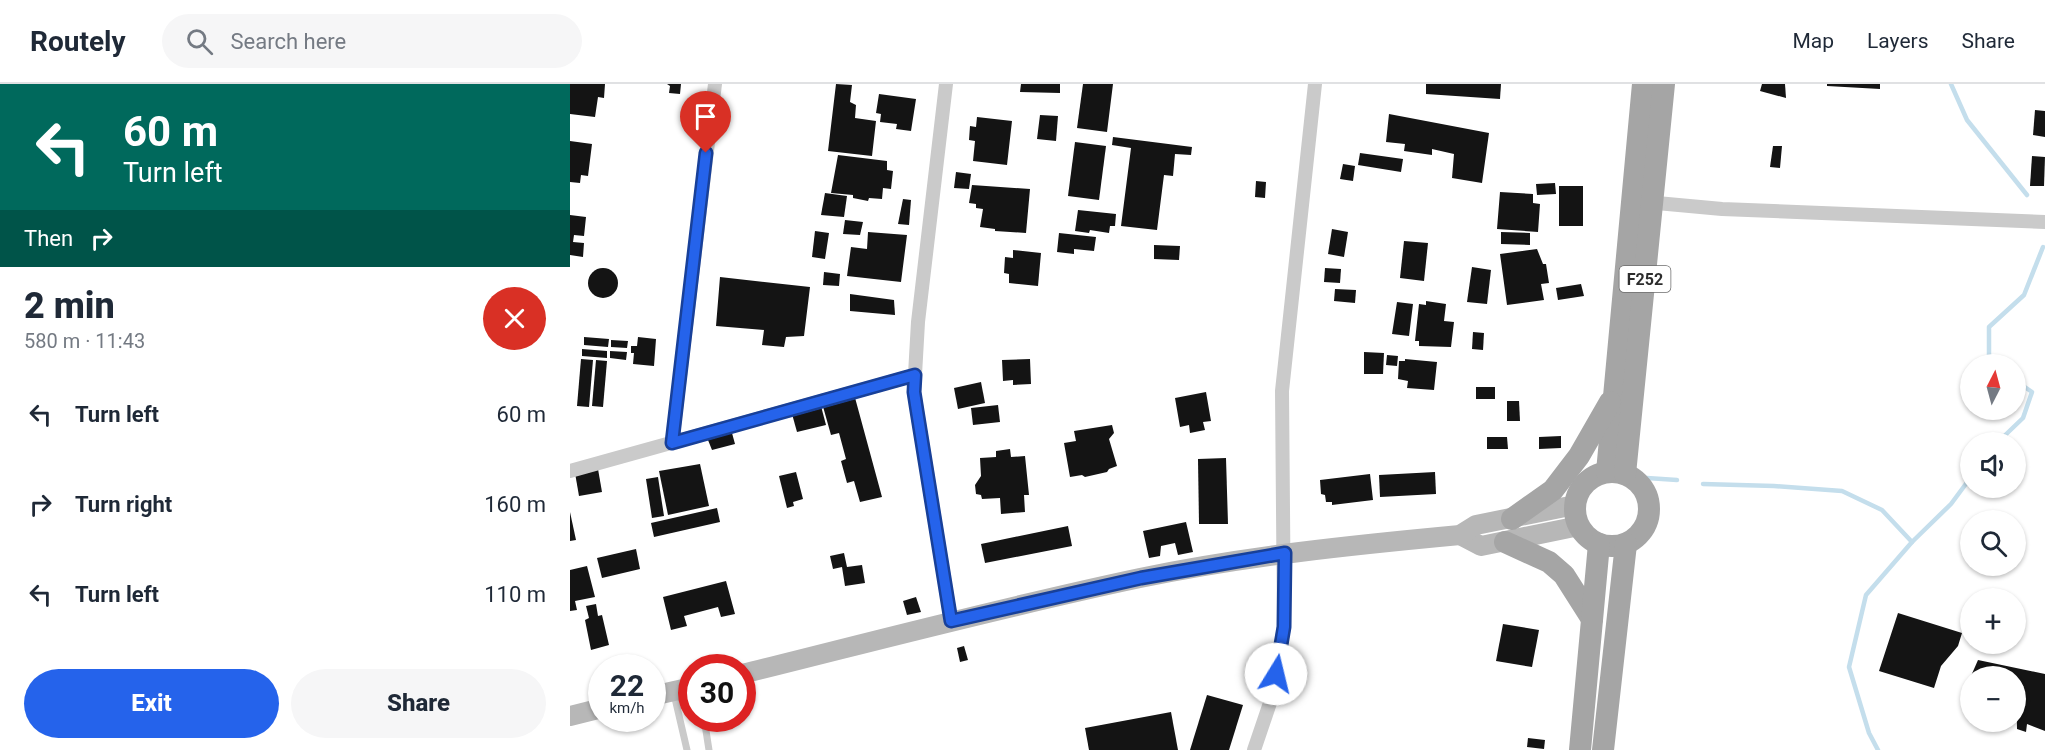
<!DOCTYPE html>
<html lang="en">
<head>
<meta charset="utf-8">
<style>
  :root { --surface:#fff; --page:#f6f6f7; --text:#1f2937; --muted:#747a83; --line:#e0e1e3; --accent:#2563eb }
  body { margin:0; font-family:Roboto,sans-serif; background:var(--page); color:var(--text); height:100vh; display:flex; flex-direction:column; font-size:22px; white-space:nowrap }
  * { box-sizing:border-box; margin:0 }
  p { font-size:20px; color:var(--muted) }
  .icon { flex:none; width:33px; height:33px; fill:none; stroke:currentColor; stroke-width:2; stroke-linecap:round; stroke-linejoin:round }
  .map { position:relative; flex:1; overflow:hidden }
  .drawer { display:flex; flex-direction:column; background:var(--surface); width:570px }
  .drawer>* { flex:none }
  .top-card { background:#00695c; color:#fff; overflow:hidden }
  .needle { width:39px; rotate:6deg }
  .buttons { position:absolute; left:1390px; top:270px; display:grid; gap:12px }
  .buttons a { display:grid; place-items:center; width:66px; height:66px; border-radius:50%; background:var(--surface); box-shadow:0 2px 4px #0004; font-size:30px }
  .speed { position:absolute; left:18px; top:570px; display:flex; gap:12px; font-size:30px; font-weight:700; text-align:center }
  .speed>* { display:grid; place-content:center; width:78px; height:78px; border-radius:50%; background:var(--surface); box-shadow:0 2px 4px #0004; line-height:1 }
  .speed small { font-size:15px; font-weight:400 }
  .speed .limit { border:9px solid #d22; background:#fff; color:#111 }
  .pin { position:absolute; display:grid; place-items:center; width:51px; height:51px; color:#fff; margin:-62px -26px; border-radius:50% 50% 50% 0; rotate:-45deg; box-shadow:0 0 6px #0007 }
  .pin .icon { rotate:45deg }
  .me { position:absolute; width:66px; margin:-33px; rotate:9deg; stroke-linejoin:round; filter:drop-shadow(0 0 4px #0008) }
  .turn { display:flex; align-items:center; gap:21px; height:126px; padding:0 24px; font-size:27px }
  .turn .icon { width:78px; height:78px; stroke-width:2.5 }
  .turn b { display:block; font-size:42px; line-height:51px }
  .then { display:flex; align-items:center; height:57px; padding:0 24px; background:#0003; gap:12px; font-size:22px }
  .round { display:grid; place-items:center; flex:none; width:63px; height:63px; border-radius:32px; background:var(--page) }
  .head { display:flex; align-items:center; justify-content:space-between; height:102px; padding:0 24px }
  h1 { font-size:36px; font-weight:800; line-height:45px }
  .button { display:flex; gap:12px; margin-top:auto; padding:12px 24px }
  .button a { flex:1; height:69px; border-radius:36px; background:var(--accent); color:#fff; font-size:24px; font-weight:800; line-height:69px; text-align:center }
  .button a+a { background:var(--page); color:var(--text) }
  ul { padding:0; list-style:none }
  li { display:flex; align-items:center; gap:18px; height:90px; padding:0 24px }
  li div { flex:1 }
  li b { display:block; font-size:22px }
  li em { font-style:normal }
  header { display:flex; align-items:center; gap:36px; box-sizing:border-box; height:84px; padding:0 30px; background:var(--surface); border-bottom:2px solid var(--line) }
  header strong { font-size:28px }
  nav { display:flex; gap:33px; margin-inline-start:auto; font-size:21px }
  .search { width:420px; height:54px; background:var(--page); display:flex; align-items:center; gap:15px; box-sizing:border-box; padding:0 21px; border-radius:33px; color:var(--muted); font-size:22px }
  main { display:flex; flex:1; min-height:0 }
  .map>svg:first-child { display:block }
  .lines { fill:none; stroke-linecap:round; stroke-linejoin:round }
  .stream { stroke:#c4deec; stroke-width:4.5 }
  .building { fill:#141414 }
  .lane { stroke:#cacaca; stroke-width:7 }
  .street { stroke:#cacaca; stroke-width:14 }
  .secondary { stroke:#b7b7b7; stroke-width:20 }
  .primary { stroke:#a5a5a5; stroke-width:22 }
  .route-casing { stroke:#184099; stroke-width:15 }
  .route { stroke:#2563eb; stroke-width:10 }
  .labels { text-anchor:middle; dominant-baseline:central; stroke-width:6; stroke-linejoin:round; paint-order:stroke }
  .shield { fill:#fff; stroke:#6c6c6c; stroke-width:1.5 }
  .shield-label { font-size:16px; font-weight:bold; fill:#2d2d2d }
</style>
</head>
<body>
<header>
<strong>Routely</strong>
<div class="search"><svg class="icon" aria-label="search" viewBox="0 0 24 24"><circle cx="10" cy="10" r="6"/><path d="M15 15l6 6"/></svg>Search here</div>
<nav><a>Map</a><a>Layers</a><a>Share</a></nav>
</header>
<main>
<section class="drawer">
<div class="top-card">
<div class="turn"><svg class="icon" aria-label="left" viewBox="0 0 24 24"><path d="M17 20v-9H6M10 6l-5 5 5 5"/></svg><div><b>60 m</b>Turn left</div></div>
<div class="then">Then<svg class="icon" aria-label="right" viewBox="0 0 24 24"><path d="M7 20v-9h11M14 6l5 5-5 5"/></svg></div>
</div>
<div class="head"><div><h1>2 min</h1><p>580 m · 11:43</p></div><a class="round" style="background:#d93025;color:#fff"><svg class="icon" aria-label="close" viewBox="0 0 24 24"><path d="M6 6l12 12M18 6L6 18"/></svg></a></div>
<ul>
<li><svg class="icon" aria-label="left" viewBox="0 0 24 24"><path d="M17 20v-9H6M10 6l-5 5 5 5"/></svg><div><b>Turn left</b></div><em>60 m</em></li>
<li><svg class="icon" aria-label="right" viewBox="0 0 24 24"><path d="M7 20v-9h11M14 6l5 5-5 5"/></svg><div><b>Turn right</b></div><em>160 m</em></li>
<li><svg class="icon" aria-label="left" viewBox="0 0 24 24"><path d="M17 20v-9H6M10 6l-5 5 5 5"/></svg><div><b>Turn left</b></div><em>110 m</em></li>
</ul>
<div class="button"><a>Exit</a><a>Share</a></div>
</section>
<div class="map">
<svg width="1475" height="666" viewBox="0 0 1475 666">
  <rect width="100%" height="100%" fill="#fff"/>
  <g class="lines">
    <g class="stream">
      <polyline points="1381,0 1397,36 1457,111"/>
      <polyline points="1424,280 1419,276 1419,243 1454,211 1473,163"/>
      <polyline points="1428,358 1453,334 1462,308 1446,297"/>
      <polyline points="1077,394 1107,396"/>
      <polyline points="1133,400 1204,402 1272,407 1312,426 1342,458"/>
      <polyline points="1308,666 1299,649 1279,583 1296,511 1342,458 1381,420 1401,393"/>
    </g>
  </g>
  <g class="building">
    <polygon points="0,0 35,0 34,14 28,13 25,33 0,30"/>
    <polygon points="97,0 111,0 110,10 99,9 100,2"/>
    <polygon points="266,0 282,1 280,18 286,21 285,34 306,37 302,72 258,67"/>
    <polygon points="451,0 490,0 490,9 450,8"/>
    <polygon points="513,0 543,0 537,48 507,44"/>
    <polygon points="856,0 931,0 930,15 856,10"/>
    <polygon points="1192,0 1215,0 1216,14 1190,7"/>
    <polygon points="1257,0 1310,0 1310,5 1257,2"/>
    <polygon points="309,10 346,15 341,47 326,45 327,40 310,38 311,30 306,29"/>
    <polygon points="1465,26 1475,27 1475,53 1463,51"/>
    <polygon points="819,30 919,49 912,99 882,94 884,70 862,65 862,71 834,67 835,60 816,58"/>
    <polygon points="470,31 488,32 486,57 467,55"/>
    <polygon points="407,33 442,37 437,81 403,77 405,57 399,56 400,42 406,43"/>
    <polygon points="543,53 622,63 621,71 605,70 603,92 594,91 587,146 551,142 561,64 542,61"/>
    <polygon points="0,57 22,60 18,92 11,91 10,99 0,98"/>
    <polygon points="505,58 536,62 529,116 498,112"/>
    <polygon points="1203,62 1212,62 1210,84 1200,83"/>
    <polygon points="790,69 833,75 831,88 788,81"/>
    <polygon points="268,71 317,77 317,86 323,87 321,105 313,104 312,115 299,114 298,117 283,114 283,111 261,109"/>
    <polygon points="1462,72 1475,73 1474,102 1460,102"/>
    <polygon points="773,80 785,82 783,97 770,95"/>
    <polygon points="386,88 401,90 399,105 384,104"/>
    <polygon points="686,97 696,98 695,114 685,113"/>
    <polygon points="985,99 986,110 967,111 966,100"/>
    <polygon points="402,101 460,105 456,149 425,147 425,145 410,143 413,125 406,124 406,120 399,119"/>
    <rect x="989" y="102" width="24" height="40"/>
    <polygon points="930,108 963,110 963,119 970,120 968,148 927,145"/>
    <polygon points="255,109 277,112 274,133 251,131"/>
    <polygon points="333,115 341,116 339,141 328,140"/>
    <polygon points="508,126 546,130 545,142 540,142 539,149 520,146 519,149 505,147"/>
    <polygon points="0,131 16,133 14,152 4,151 3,158 14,159 13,173 0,171"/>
    <polygon points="275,136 293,138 290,151 273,150"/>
    <polygon points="762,145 778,148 774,173 758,170"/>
    <polygon points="245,147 259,149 255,175 242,173"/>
    <polygon points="298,148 337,151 331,198 277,192 281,163 297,165"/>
    <polygon points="931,148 960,149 960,161 931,160"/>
    <polygon points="489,149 526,153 524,167 504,165 504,170 487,168"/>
    <polygon points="834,157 858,159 854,197 830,194"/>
    <polygon points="584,161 610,162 609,176 584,175"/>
    <polygon points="967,165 973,180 976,180 979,199 971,200 974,216 937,221 930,170"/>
    <polygon points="443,166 471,169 468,202 439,199 439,190 434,189 435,173 443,174"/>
    <polygon points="902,183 921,186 917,220 897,218"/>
    <polygon points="755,184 771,185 770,199 754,198"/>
    <circle cx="33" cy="199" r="15"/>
    <polygon points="254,188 270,190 269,202 253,201"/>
    <polygon points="150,193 240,203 234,252 216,253 214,263 192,261 194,246 146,242"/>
    <polygon points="1011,200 1014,212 988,216 986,204"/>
    <polygon points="765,205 786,206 785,219 764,217"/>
    <polygon points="280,210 324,216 325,231 280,227"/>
    <polygon points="856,217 876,220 874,237 884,238 881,263 849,262 849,257 845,257 849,220 856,221"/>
    <polygon points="827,218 843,220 839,252 822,250"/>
    <polygon points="903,248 914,249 913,266 902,265"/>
    <polygon points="14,253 39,255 38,263 14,261"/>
    <polygon points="68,253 86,255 84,282 63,280 64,269 61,269 61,262 67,262"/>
    <polygon points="41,256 58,257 57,264 41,263"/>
    <polygon points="12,265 37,267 37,274 12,272"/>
    <polygon points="40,267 57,268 56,276 40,274"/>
    <polygon points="794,268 814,269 813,290 794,290"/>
    <polygon points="817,271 828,272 827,282 816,281"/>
    <polygon points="11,275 23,276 19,323 7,322"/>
    <polygon points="460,275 461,300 443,301 443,296 433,297 432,276"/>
    <polygon points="835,275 867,278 864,306 837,304 838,297 828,295 829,277 835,277"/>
    <polygon points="26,276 37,277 33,323 22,322"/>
    <polygon points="411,298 415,319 388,325 384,304"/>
    <rect x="906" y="303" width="19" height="12"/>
    <polygon points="636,308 641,337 633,338 635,346 620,349 619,341 610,343 605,314"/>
    <polygon points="284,310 312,413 290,418 284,397 277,399 271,377 276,375 269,349 261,351 252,319"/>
    <polygon points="937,317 949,317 950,337 937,337"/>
    <polygon points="428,321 430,338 403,341 401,324"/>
    <polygon points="251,322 256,341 227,348 222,330"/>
    <polygon points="542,341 544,349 539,355 547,382 539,385 537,388 515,393 512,391 500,393 494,359 506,357 504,347"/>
    <polygon points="162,349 165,360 142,366 138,356"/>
    <polygon points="991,352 991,364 969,365 969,353"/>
    <polygon points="917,353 937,353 938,365 917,365"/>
    <polygon points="440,365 441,373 455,372 459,411 454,411 455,428 431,430 430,414 412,415 411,411 406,410 405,401 411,392 410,374 426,373 426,367"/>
    <polygon points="656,374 658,440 629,440 628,375"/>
    <polygon points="130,380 139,422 98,431 89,387"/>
    <polygon points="28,385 32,408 9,412 5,389"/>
    <polygon points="226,388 233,415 223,418 224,422 217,424 209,392"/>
    <polygon points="865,388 866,410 810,413 809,391"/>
    <polygon points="800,390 803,416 762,421 762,418 756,418 755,411 751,410 750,396"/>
    <polygon points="88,393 94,432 82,434 76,395"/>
    <polygon points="147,424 150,438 84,453 81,439"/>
    <polygon points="0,428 6,456 0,457"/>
    <polygon points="616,438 623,468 608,471 605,459 591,462 590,472 579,474 573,447"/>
    <polygon points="498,442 502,462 415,479 411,460"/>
    <polygon points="66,465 70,485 32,494 27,474"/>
    <polygon points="274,469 277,483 292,481 295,499 275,502 272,483 263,485 260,472"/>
    <polygon points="17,482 25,513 5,517 7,526 0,527 0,486"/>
    <polygon points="156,497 165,530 151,533 148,523 114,532 117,542 101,546 93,513"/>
    <polygon points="346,513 351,528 337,531 333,517"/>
    <polygon points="26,520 28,532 32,531 39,561 21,566 15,536 19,534 16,522"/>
    <polygon points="1328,529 1392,549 1388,562 1371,582 1364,604 1309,587"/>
    <polygon points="933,540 969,546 962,583 926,577"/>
    <polygon points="394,562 398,576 390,578 387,564"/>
    <polygon points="1408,576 1475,590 1475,647 1457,640 1456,648 1447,645 1446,592 1401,592"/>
    <polygon points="1399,594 1401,594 1401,628 1396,627"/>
    <polygon points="637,611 673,621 659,666 620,666"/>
    <polygon points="601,628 608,666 519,666 515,644"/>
    <polygon points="958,654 975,656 974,665 957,663"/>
  </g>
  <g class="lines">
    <g class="lane">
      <polyline points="104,610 117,666"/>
      <polyline points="134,634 139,666"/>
    </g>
    <g class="street">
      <polyline points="376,0 348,238 344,308 381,537"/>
      <polyline points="1076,118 1152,125 1475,138"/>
      <polyline points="102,359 145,0"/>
      <polyline points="0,387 345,291"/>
      <polyline points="684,666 702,613 714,543 712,307 745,0"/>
    </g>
    <g class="secondary">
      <polyline points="890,451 911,462 1009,442"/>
      <path d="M172 590C305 557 437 522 570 494 676 472 783 461 890 451L906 441 1005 421"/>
      <polyline points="82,612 122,603"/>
      <polyline points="0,632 32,624"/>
    </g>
    <g class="primary">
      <circle cx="1042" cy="425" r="37"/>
      <polyline points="1037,388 1073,0"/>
      <polyline points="1055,390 1094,0"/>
      <polyline points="942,435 983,406 1009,372 1040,318"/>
      <polyline points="935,458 979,478 994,491 1022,535"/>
      <polyline points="1010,666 1029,460"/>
      <polyline points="1033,666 1056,460"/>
    </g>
  </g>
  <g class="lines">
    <g class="route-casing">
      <polyline id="route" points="136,69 102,359 345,291 344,308 347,327 381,537 571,494 715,469 714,543 706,590"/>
    </g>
    <use href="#route" class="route"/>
  </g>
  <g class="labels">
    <rect class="shield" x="1049.5" y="182" width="51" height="26" rx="4.5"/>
    <g class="shield-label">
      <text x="1075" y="195">F252</text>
    </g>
  </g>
</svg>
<div class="buttons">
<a><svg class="needle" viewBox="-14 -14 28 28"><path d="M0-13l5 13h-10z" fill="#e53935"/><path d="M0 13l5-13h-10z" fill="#747a83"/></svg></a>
<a><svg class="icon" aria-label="sound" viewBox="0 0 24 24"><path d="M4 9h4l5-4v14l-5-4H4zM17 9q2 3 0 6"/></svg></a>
<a><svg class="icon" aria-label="search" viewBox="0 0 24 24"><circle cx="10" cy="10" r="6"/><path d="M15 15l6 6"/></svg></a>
<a>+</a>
<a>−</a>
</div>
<div class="speed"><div>22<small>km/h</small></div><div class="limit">30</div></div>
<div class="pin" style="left:136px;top:69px;background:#d93025"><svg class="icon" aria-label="arrive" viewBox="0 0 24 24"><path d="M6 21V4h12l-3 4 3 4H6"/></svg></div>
<svg class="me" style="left:706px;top:590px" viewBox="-20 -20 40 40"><circle r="19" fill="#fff"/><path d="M0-13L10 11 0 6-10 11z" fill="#2563eb"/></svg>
</div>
</main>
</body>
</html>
